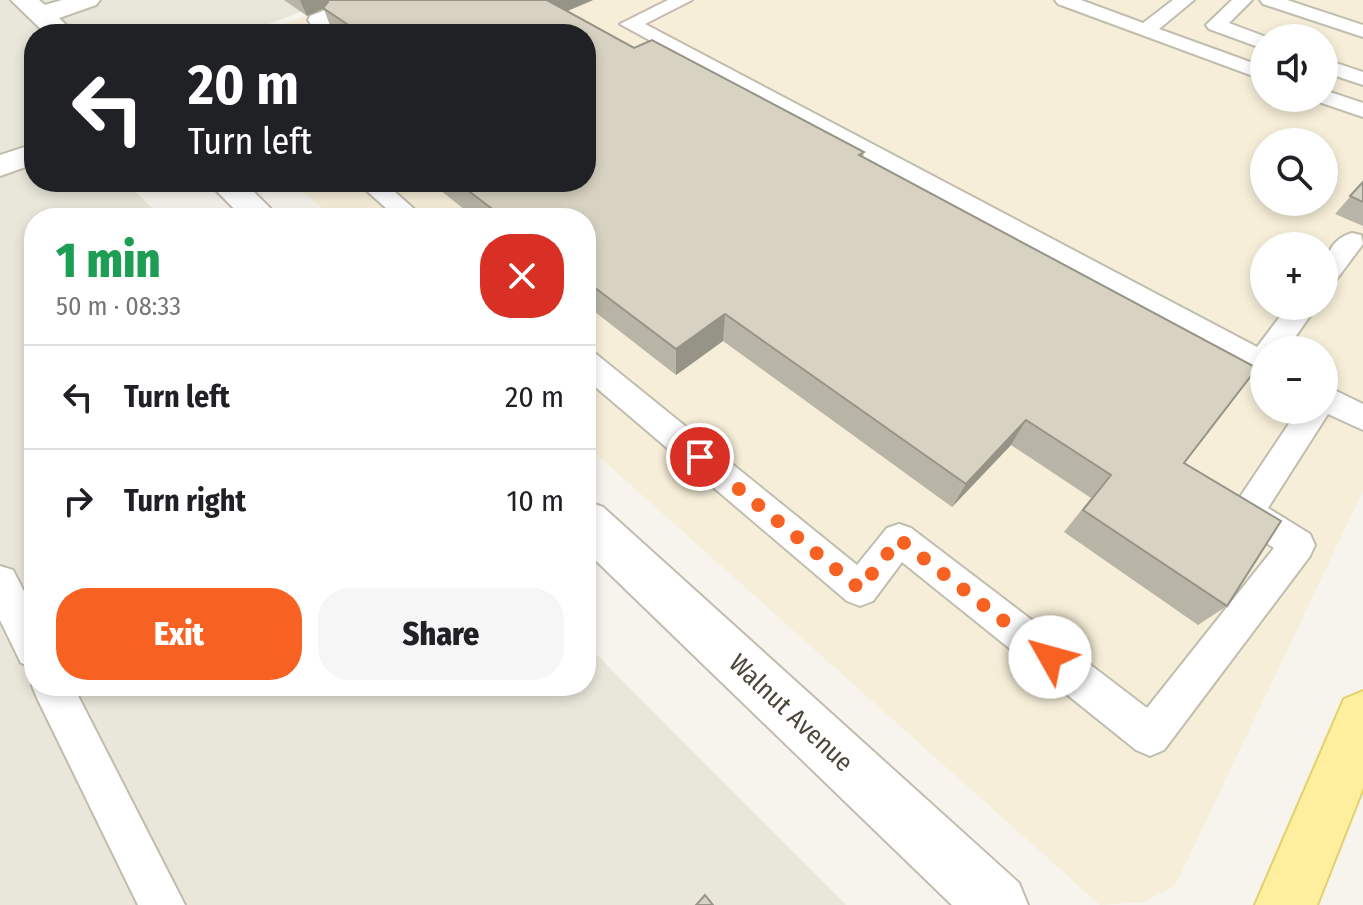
<!DOCTYPE html>
<html lang="en">
<head>
<meta charset="utf-8">
<style>
  :root { --surface:#fff; --page:#f6f6f6; --text:#202124; --muted:#757577; --line:#e0e0e0; --accent:#f76122 }
  body { margin:0; font-family:"Fira Sans Condensed",sans-serif; background:var(--page); color:var(--text); height:100vh; display:flex; flex-direction:column; font-size:30px; white-space:nowrap }
  * { box-sizing:border-box; margin:0 }
  p { font-size:26px; color:var(--muted) }
  .icon { flex:none; width:44px; height:44px; fill:none; stroke:currentColor; stroke-width:2; stroke-linecap:round; stroke-linejoin:round }
  .map { position:relative; flex:1; overflow:hidden }
  .panel { position:absolute; left:24px; top:208px; width:572px; height:488px; display:flex; flex-direction:column; background:var(--surface); border-radius:32px; box-shadow:0 4px 12px #0003 }
  .panel>* { flex:none }
  .top-card { position:absolute; left:24px; top:24px; width:572px; height:168px; border-radius:32px; box-shadow:0 4px 12px #0003; background:#202124; color:#fff; overflow:hidden }
  .tools { position:absolute; left:1250px; top:24px; display:grid; gap:16px }
  .tools a { display:grid; place-items:center; width:88px; height:88px; border-radius:50%; background:var(--surface); box-shadow:0 4px 12px #0003; font-size:40px }
  .pin { position:absolute; display:grid; place-items:center; width:68px; height:68px; color:#fff; margin:-34px; border:4px solid #fff; border-radius:50%; box-shadow:0 2px 8px #0007 }
  .me { position:absolute; width:88px; margin:-44px; rotate:308deg; stroke-linejoin:round; filter:drop-shadow(0 0 6px #0008) }
  .turn { display:flex; align-items:center; gap:28px; height:168px; padding:0 32px; font-size:36px }
  .turn .icon { width:104px; height:104px; stroke-width:2.5 }
  .turn b { display:block; font-size:56px; line-height:68px }
  .round { display:grid; place-items:center; flex:none; width:84px; height:84px; border-radius:32px; background:var(--page) }
  .head { display:flex; align-items:center; justify-content:space-between; height:136px; padding:0 32px }
  h1 { font-size:48px; font-weight:800; line-height:60px; color:#1e9e55 }
  .primary-button { display:flex; gap:16px; margin-top:auto; padding:16px 32px }
  .primary-button a { flex:1; height:92px; border-radius:32px; background:var(--accent); color:#fff; font-size:32px; font-weight:800; line-height:92px; text-align:center }
  .primary-button a+a { background:var(--page); color:var(--text) }
  ul { padding:0; list-style:none }
  li { display:flex; align-items:center; gap:24px; height:104px; padding:0 32px; border-top:2px solid var(--line) }
  li div { flex:1 }
  li b { display:block; font-size:30px }
  li em { font-style:normal }
  .map>svg:first-child { display:block }
  .residential { fill:#e9e7da }
  .commercial { fill:#f6eed8; fill-rule:evenodd }
  .lines { fill:none; stroke-linecap:round; stroke-linejoin:round }
  .lane-casing { stroke:#c1bdae; stroke-width:4 }
  .street-casing { stroke:#c1bdae; stroke-width:4 }
  .primary-casing { stroke:#e3d16c; stroke-width:4 }
  .lane { fill:#fff; fill-rule:evenodd }
  .street { fill:#fff; fill-rule:evenodd }
  .primary { fill:#fdef9e; fill-rule:evenodd }
  .wall { fill:#b9b5a6 }
  .shaded-wall { fill:#969387 }
  .building { fill:#d7d2c1; stroke:#969387; stroke-width:2 }
  .route { stroke:#f76122; stroke-width:14; stroke-dasharray:0 25.2 }
  .labels { text-anchor:middle; dominant-baseline:central; stroke-width:8; stroke-linejoin:round; paint-order:stroke }
  .near-street-label { font-size:26px; fill:#4a4639; stroke:#fff }
</style>
</head>
<body>
<div class="map">
<svg width="1363" height="905" viewBox="0 0 1363 905">
  <rect width="100%" height="100%" fill="#f6f4ec"/>
  <polygon class="residential" points="0,0 332,0 242,34 34,34 34,182 126,182 162,218 34,218 34,686 586,686 586,644 846,905 0,905"/>
  <path class="commercial" d="M346 0H1363V491L1175 886 1144 902 1100 905 586 445V218H333L293 182H586V34H259ZM1264 38H1324V98H1264ZM1264 142H1324V202H1264ZM1264 246H1324V306H1264ZM1264 350H1324V410H1264Z"/>
  <g class="lines">
    <g class="lane-casing">
      <g id="lane">
        <polygon points="351,0 376,0 373,4 330,22 335,28 332,32 299,34 312,26 308,20 310,16"/>
        <polygon points="668,0 692,0 645,24 1257,347 1288,306 1317,306 1286,350 1264,350 1264,375 1254,372 620,24"/>
        <polygon points="1055,0 1081,0 1143,23 1173,0 1194,0 1159,29 1264,67 1264,80 1058,4"/>
        <polygon points="1232,0 1252,0 1229,23 1269,38 1264,38 1264,49 1209,29 1206,25"/>
        <polygon points="1260,0 1287,0 1363,25 1363,37 1263,4"/>
        <polygon points="1324,59 1363,72 1363,85 1324,72"/>
        <polygon points="1324,90 1363,103 1363,117 1316,101 1315,98 1324,98"/>
        <polygon points="357,182 384,182 424,218 397,218"/>
        <path d="M1352 233 1361 235 1363 244 1333 284 1324 287C1324 265 1326 240 1352 233Z"/>
        <polygon points="586,351 596,354 857,565 887,528 899,524 911,528 1147,708 1274,548 1235,522 1230,512 1298,410 1324,410 1324,385 1363,404 1363,430 1328,414 1268,508 1310,534 1315,545 1310,556 1164,750 1150,756 1136,750 902,562 873,601 860,606 847,601 586,379"/>
        <polygon points="0,566 13,570 34,611 34,668 21,663 0,620"/>
        <polygon points="34,682 34,686 73,686 185,905 138,905 38,700 32,686"/>
      </g>
    </g>
    <g class="street-casing">
      <g id="street">
        <polygon points="11,0 39,0 45,5 62,0 100,0 96,5 59,18 75,34 46,34"/>
        <polygon points="34,144 34,164 0,176 0,155"/>
        <polygon points="208,182 244,182 280,218 243,218"/>
        <polygon points="586,501 603,507 1019,883 1028,905 952,905 586,551"/>
      </g>
    </g>
    <g class="primary-casing">
      <polygon id="primary" points="1363,691 1363,788 1317,905 1255,905 1344,699"/>
    </g>
    <use href="#lane" class="lane"/>
    <use href="#street" class="street"/>
    <use href="#primary" class="primary"/>
  </g>
  <g class="wall">
    <polygon points="284,0 593,0 567,11 634,48 864,152 863,157 1184,463 1227,606 1198,625 1064,532 1091,498 1011,445 952,507 723,341 676,375 586,305 586,218 475,218 430,182 586,182 586,34 333,34 324,9 307,16"/>
    <polygon points="1363,182 1363,226 1335,214"/>
  </g>
  <g class="shaded-wall">
    <polygon points="300,0 326,0 329,6 307,16"/>
    <polygon points="539,0 593,0 542,22"/>
    <polygon points="725,314 723,341 676,375 676,349"/>
    <polygon points="1026,420 1011,445 952,507 966,484"/>
  </g>
  <g class="building">
    <polygon points="327,0 547,0 634,48 652,40 864,152 859,155 1257,368 1184,463 1281,521 1227,606 1083,510 1111,475 1026,420 966,484 725,314 676,349 586,281 586,218 504,218 457,182 586,182 586,34 362,34 323,8 328,2"/>
    <polygon points="1363,182 1363,202 1350,196"/>
    <polygon points="705,895 713,905 696,905"/>
  </g>
  <g class="lines">
    <polyline class="route" points="700,457 860,589 899,539 1050,657"/>
  </g>
  <g class="labels">
    <g class="near-street-label">
      <text transform="translate(791 713) rotate(43)">Walnut Avenue</text>
    </g>
  </g>
</svg>
<div class="tools">
<a><svg class="icon" aria-label="sound" viewBox="0 0 24 24"><path d="M4 9h4l5-4v14l-5-4H4zM17 9q2 3 0 6"/></svg></a>
<a><svg class="icon" aria-label="search" viewBox="0 0 24 24"><circle cx="10" cy="10" r="6"/><path d="M15 15l6 6"/></svg></a>
<a>+</a>
<a>−</a>
</div>
<div class="pin" style="left:700px;top:457px;background:#d93025"><svg class="icon" aria-label="arrive" viewBox="0 0 24 24"><path d="M6 21V4h12l-3 4 3 4H6"/></svg></div>
<svg class="me" style="left:1050px;top:657px" viewBox="-20 -20 40 40"><circle r="19" fill="#fff"/><path d="M0-13L10 11 0 6-10 11z" fill="#f76122"/></svg>
<div class="top-card">
<div class="turn"><svg class="icon" aria-label="left" viewBox="0 0 24 24"><path d="M17 20v-9H6M10 6l-5 5 5 5"/></svg><div><b>20 m</b>Turn left</div></div>
</div>
<section class="panel">
<div class="head"><div><h1>1 min</h1><p>50 m · 08:33</p></div><a class="round" style="background:#d93025;color:#fff"><svg class="icon" aria-label="close" viewBox="0 0 24 24"><path d="M6 6l12 12M18 6L6 18"/></svg></a></div>
<ul>
<li><svg class="icon" aria-label="left" viewBox="0 0 24 24"><path d="M17 20v-9H6M10 6l-5 5 5 5"/></svg><div><b>Turn left</b></div><em>20 m</em></li>
<li><svg class="icon" aria-label="right" viewBox="0 0 24 24"><path d="M7 20v-9h11M14 6l5 5-5 5"/></svg><div><b>Turn right</b></div><em>10 m</em></li>
</ul>
<div class="primary-button"><a>Exit</a><a>Share</a></div>
</section>
</div>
</body>
</html>
